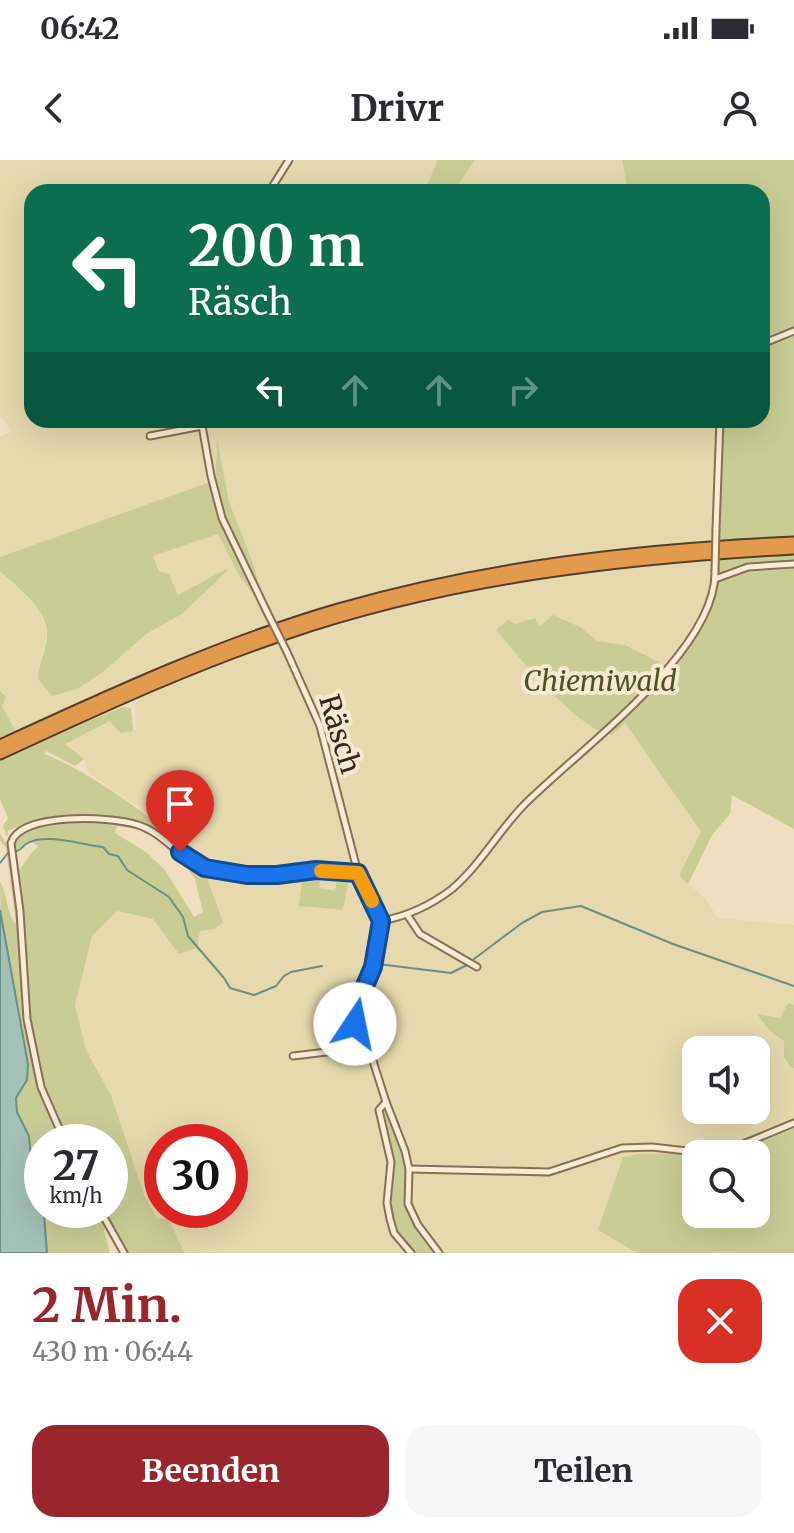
<!DOCTYPE html>
<html lang="de">
<head>
<meta charset="utf-8">
<style>
  :root { --surface:#fff; --page:#f7f7f7; --text:#2b2b33; --muted:#7c7c81; --accent:#99262c }
  body { margin:0; font-family:Merriweather,serif; background:var(--page); color:var(--text); height:100vh; display:flex; flex-direction:column; font-size:30px; white-space:nowrap }
  * { box-sizing:border-box; margin:0 }
  p { font-size:26px; color:var(--muted) }
  .icon { flex:none; width:44px; height:44px; fill:none; stroke:currentColor; stroke-width:2; stroke-linecap:round; stroke-linejoin:round }
  .map { position:relative; height:1093px; overflow:hidden }
  .drawer { display:flex; flex-direction:column; background:var(--surface); flex:1 }
  .drawer>* { flex:none }
  .banner { position:absolute; left:24px; top:24px; width:746px; height:244px; border-radius:24px; box-shadow:0 8px 32px #0002; background:#0b6e4f; color:#fff; overflow:hidden }
  .buttons { position:absolute; left:682px; top:876px; display:grid; gap:16px }
  .buttons a { display:grid; place-items:center; width:88px; height:88px; border-radius:16px; background:var(--surface); box-shadow:0 8px 32px #0002; font-size:40px }
  .speed { position:absolute; left:24px; top:964px; display:flex; gap:16px; font-size:40px; font-weight:700; text-align:center }
  .speed>* { display:grid; place-content:center; width:104px; height:104px; border-radius:50%; background:var(--surface); box-shadow:0 8px 32px #0002; line-height:1 }
  .speed small { font-size:20px; font-weight:400 }
  .speed .limit { border:12px solid #d22; background:#fff; color:#111 }
  .pin { position:absolute; display:grid; place-items:center; width:68px; height:68px; color:#fff; margin:-82px -34px; border-radius:50% 50% 50% 0; rotate:-45deg; box-shadow:0 0 8px #0007 }
  .pin .icon { rotate:45deg }
  .me { position:absolute; width:88px; margin:-44px; rotate:11deg; stroke-linejoin:round; filter:drop-shadow(0 0 6px #0008) }
  .turn { display:flex; align-items:center; gap:28px; height:168px; padding:0 32px; font-size:36px }
  .turn .icon { width:104px; height:104px; stroke-width:2.5 }
  .turn b { display:block; font-size:56px; line-height:68px }
  .lanes { display:flex; align-items:center; height:76px; padding:0 32px; background:#0003; justify-content:center; gap:40px; direction:ltr }
  .lanes .off { opacity:.35 }
  .round { display:grid; place-items:center; flex:none; width:84px; height:84px; border-radius:24px; background:var(--page) }
  .overview { display:flex; align-items:center; justify-content:space-between; height:136px; padding:0 32px }
  h1 { font-size:48px; font-weight:700; line-height:60px; color:var(--accent) }
  .cta { display:flex; gap:16px; margin-top:auto; padding:16px 32px }
  .cta a { flex:1; height:92px; border-radius:24px; background:var(--accent); color:#fff; font-size:32px; font-weight:700; line-height:92px; text-align:center }
  .cta a+a { background:var(--page); color:var(--text) }
  .status { display:flex; justify-content:space-between; align-items:center; height:56px; padding:0 40px; background:var(--surface); direction:ltr }
  .status svg { height:22px; fill:currentColor }
  header { display:flex; justify-content:space-between; align-items:center; height:104px; padding:0 32px; background:var(--surface); font-size:36px; font-weight:700 }
  .map>svg:first-child { display:block }
  .farmland { fill:#e5d9ad; fill-rule:evenodd }
  .green { fill:#c9cd94; fill-rule:evenodd }
  .water { fill:#a3c1b7; stroke:#6a8f84; stroke-width:2 }
  .lines { fill:none; stroke-linecap:round; stroke-linejoin:round }
  .stream { stroke:#6a8f84; stroke-width:2 }
  .street-casing { stroke:#886f58; stroke-width:9 }
  .highway-casing { stroke:#563e2c; stroke-width:13 }
  .street { stroke:#faecd3; stroke-width:5 }
  .highway { stroke:#e19a4e; stroke-width:9 }
  .street-bridge-casing { stroke:#886f58; stroke-width:9; stroke-linecap:butt }
  .street-bridge { stroke:#faecd3; stroke-width:5 }
  .route-casing { stroke:#114b97; stroke-width:20 }
  .route { stroke:#1a73e8; stroke-width:14 }
  .slow { stroke:#f59e0b; stroke-width:14 }
  .labels { text-anchor:middle; dominant-baseline:central; stroke-width:8; stroke-linejoin:round; paint-order:stroke }
  .park-label { font-size:28px; font-style:italic; fill:#4a5422; stroke:#f6e9d0 }
  .street-label { font-size:28px; fill:#37281c; stroke:#f6e9d0 }
</style>
</head>
<body>
<div class="status"><b>06:42</b><svg viewBox="0 0 49 12"><path d="M0 12V9h3v3zM5 12V6h3v6zM10 12V3h3v9zM15 12V0h3v12zM26 1h20v11H26zM47 4h2v5h-2z"/></svg></div>
<header><svg class="icon" aria-label="back" viewBox="0 0 24 24"><path d="M15 5l-7 7 7 7"/></svg>Drivr<svg class="icon" aria-label="person" viewBox="0 0 24 24"><circle cx="12" cy="8" r="4"/><path d="M4 21q1-7 8-7t8 7"/></svg></header>
<div class="map">
<svg width="794" height="1093" viewBox="0 0 794 1093">
  <rect width="100%" height="100%" fill="#efdfc0"/>
  <g class="farmland">
    <polygon points="0,0 622,0 628,32 32,32 32,260 762,260 782,201 732,380 559,396 391,429 281,461 199,491 16,572 1,546 6,537 0,531 0,411 40,450 47,474 40,498 102,512 146,474 182,454 228,410 226,409 178,435 169,414 159,411 152,396 224,371 209,323 0,397 0,277 12,271 0,256"/>
    <path d="M794 394 779 613 673 579 637 564 624 553 638 494 625 485 597 481 580 467H538L534 459 515 464 612 575 624 562 701 672 680 713 681 718 705 738 718 758 794 765V1093H185L168 1059 157 1058 144 1035 111 935 86 890 75 845 92 776 117 750 200 771 215 769 223 762 205 712V704L144 651 90 614 86 608 87 602 64 584 111 561 120 573 136 570 135 545 139 539 179 519 288 478 396 446 518 420 672 401ZM696 890H756V950H696ZM162 982H230V1050H162ZM696 994H756V1054H696Z"/>
  </g>
  <g class="green">
    <polygon points="438,0 475,0 453,32 424,32"/>
    <path d="M622 0H794V669L732 635 730 654 712 675 688 724 681 718 680 713 701 672 625 563 612 575C579 571 518 496 496 470L508 460 515 464 535 458 539 467 553 455 580 467 597 481 625 485 661 503V511L624 553 627 555 671 509 709 457 716 432 724 260H762V32H628Z"/>
    <path d="M217 280 229 342 253 403 262 436C243 400 224 364 216 324 214 315 218 292 217 280Z"/>
    <path d="M210 322 224 371 259 441 240 417 218 374 153 396 159 411 169 414 178 435 226 409 228 410 182 454 146 474 103 512 77 529 52 536 38 519C39 504 46 490 47 476 49 449 17 428 0 411V397Z"/>
    <path d="M0 531 6 537 2 546 16 572 7 576 15 591 123 547 131 548 133 571 120 573 110 561 65 584 84 599 75 606 46 591 44 594C92 612 165 665 200 704L163 676 137 661 54 658 21 665 8 671 7 677 3 666 8 658 0 639Z"/>
    <path d="M80 660 115 663 148 671 146 674 138 669 117 666 115 673 146 692 165 710 194 757 203 752 195 719 184 703 188 698 205 712 223 762 215 769 200 771 197 788 179 794 153 759 117 751 92 776 75 845 86 890 111 935 144 1035 157 1058 168 1059 185 1093H127L102 1050H110V982H68C59 964 47 945 42 926 24 855 28 783 18 711 26 703 28 694 39 686L31 682 15 691C10 662 60 662 80 660Z"/>
    <path d="M0 673 10 690 18 749 25 859 39 928 63 982H42V1049C31 1021 36 998 28 974 24 961 14 954 16 939 18 925 28 920 28 904L1 764 0 722C8 734 7 756 16 764L6 688 0 680Z"/>
    <polygon points="303,711 321,711 319,728 335,731 338,713 350,714 343,750 299,746"/>
    <polygon points="788,843 794,845 794,908 791,908 784,897 784,881 770,871 757,854 780,858"/>
    <path d="M384 948 396 972 405 1002V1034L411 1062 437 1093H413C377 1050 396 1047 392 1000 391 984 386 967 381 952Z"/>
    <path d="M794 967V1093H637L598 1070 623 997 637 994 723 993 743 988ZM756 994V1054H696V994Z"/>
    <polygon points="43,1050 97,1050 105,1067 104,1071 110,1093 47,1093"/>
  </g>
  <polygon class="water" points="0,750 28,904 27,920 16,938 17,952 29,976 34,1029 44,1055 47,1093 0,1093"/>
  <g class="lines">
    <g class="stream">
      <path d="M17 691C21 690 23 686 26 684 44 672 82 685 103 687L109 694 118 696 127 710 169 737 183 757 188 776 224 818 230 828 254 835 276 826 284 816 291 812 322 806"/>
      <polyline points="0,703 8,693"/>
      <polyline points="474,799 522,763 542,752 581,746 673,784 794,826"/>
      <polyline points="378,804 451,813 467,805"/>
    </g>
    <g class="street-casing">
      <g id="street">
        <polyline points="269,32 289,0"/>
        <polyline points="762,184 794,171"/>
        <polyline points="201,260 211,316 222,358 267,452"/>
        <polyline points="150,276 202,266"/>
        <polyline points="716,369 720,260"/>
        <polyline points="715,419 748,407 794,404"/>
        <polyline points="287,492 320,566 358,713 381,761 373,807 358,842 360,860 386,942 405,991 409,1009 408,1044 418,1065 439,1093"/>
        <polyline points="408,756 420,774 477,807"/>
        <path d="M381 761C408 756 430 746 452 729 480 705 498 672 523 646 577 591 717 492 715 411"/>
        <polyline points="293,896 327,892 342,886 360,860"/>
        <polyline points="386,942 379,950 391,1002 387,1043 390,1059 394,1073 411,1093"/>
        <path d="M65 982 41 927 27 859 20 751 11 683C20 652 112 656 138 665 164 673 180 700 205 708 227 716 256 718 279 715 291 713 303 710 315 710 330 710 344 715 358 713"/>
        <polyline points="409,1009 549,1012 622,988 652,987 687,991 736,987 794,963"/>
        <polyline points="100,1050 124,1093"/>
      </g>
    </g>
    <g class="highway-casing">
      <g id="highway">
        <path d="M0 585C111 534 221 483 338 449 488 406 639 389 794 382"/>
        <path d="M0 594C94 551 187 507 286 474 451 418 621 398 794 389"/>
      </g>
    </g>
    <use href="#street" class="street"/>
    <use href="#highway" class="highway"/>
    <g class="street-bridge-casing">
      <g id="street-bridge">
        <polyline points="715,411 716,369"/>
        <polyline points="267,452 287,492"/>
      </g>
    </g>
    <use href="#street-bridge" class="street-bridge"/>
  </g>
  <g class="lines">
    <g class="route-casing">
      <polyline id="route" points="180,692 205,708 247,715 277,715 316,710 358,713 381,761 373,807 358,842 360,860 355,864"/>
    </g>
    <use href="#route" class="route"/>
    <polyline class="slow" points="321,711 358,713 372,741"/>
  </g>
  <g class="labels">
    <g class="park-label">
      <text x="600" y="521">Chiemiwald</text>
    </g>
    <g class="street-label">
      <text transform="translate(340 574) rotate(73)">Räsch</text>
    </g>
  </g>
</svg>
<div class="buttons">
<a><svg class="icon" aria-label="sound" viewBox="0 0 24 24"><path d="M4 9h4l5-4v14l-5-4H4zM17 9q2 3 0 6"/></svg></a>
<a><svg class="icon" aria-label="search" viewBox="0 0 24 24"><circle cx="10" cy="10" r="6"/><path d="M15 15l6 6"/></svg></a>
</div>
<div class="speed"><div>27<small>km/h</small></div><div class="limit">30</div></div>
<div class="pin" style="left:180px;top:692px;background:#d93025"><svg class="icon" aria-label="arrive" viewBox="0 0 24 24"><path d="M6 21V4h12l-3 4 3 4H6"/></svg></div>
<svg class="me" style="left:355px;top:864px" viewBox="-20 -20 40 40"><circle r="19" fill="#fff"/><path d="M0-13L10 11 0 6-10 11z" fill="#1a73e8"/></svg>
<div class="banner">
<div class="turn"><svg class="icon" aria-label="left" viewBox="0 0 24 24"><path d="M17 20v-9H6M10 6l-5 5 5 5"/></svg><div><b>200 m</b>Räsch</div></div>
<div class="lanes"><svg class="icon" aria-label="left" viewBox="0 0 24 24"><path d="M17 20v-9H6M10 6l-5 5 5 5"/></svg><svg class="icon off" aria-label="ahead" viewBox="0 0 24 24"><path d="M12 20V5M6 11l6-6 6 6"/></svg><svg class="icon off" aria-label="ahead" viewBox="0 0 24 24"><path d="M12 20V5M6 11l6-6 6 6"/></svg><svg class="icon off" aria-label="right" viewBox="0 0 24 24"><path d="M7 20v-9h11M14 6l5 5-5 5"/></svg></div>
</div>
</div>
<section class="drawer">
<div class="overview"><div><h1>2 Min.</h1><p>430 m · 06:44</p></div><a class="round" style="background:#d93025;color:#fff"><svg class="icon" aria-label="close" viewBox="0 0 24 24"><path d="M6 6l12 12M18 6L6 18"/></svg></a></div>
<div class="cta"><a>Beenden</a><a>Teilen</a></div>
</section>
</body>
</html>
